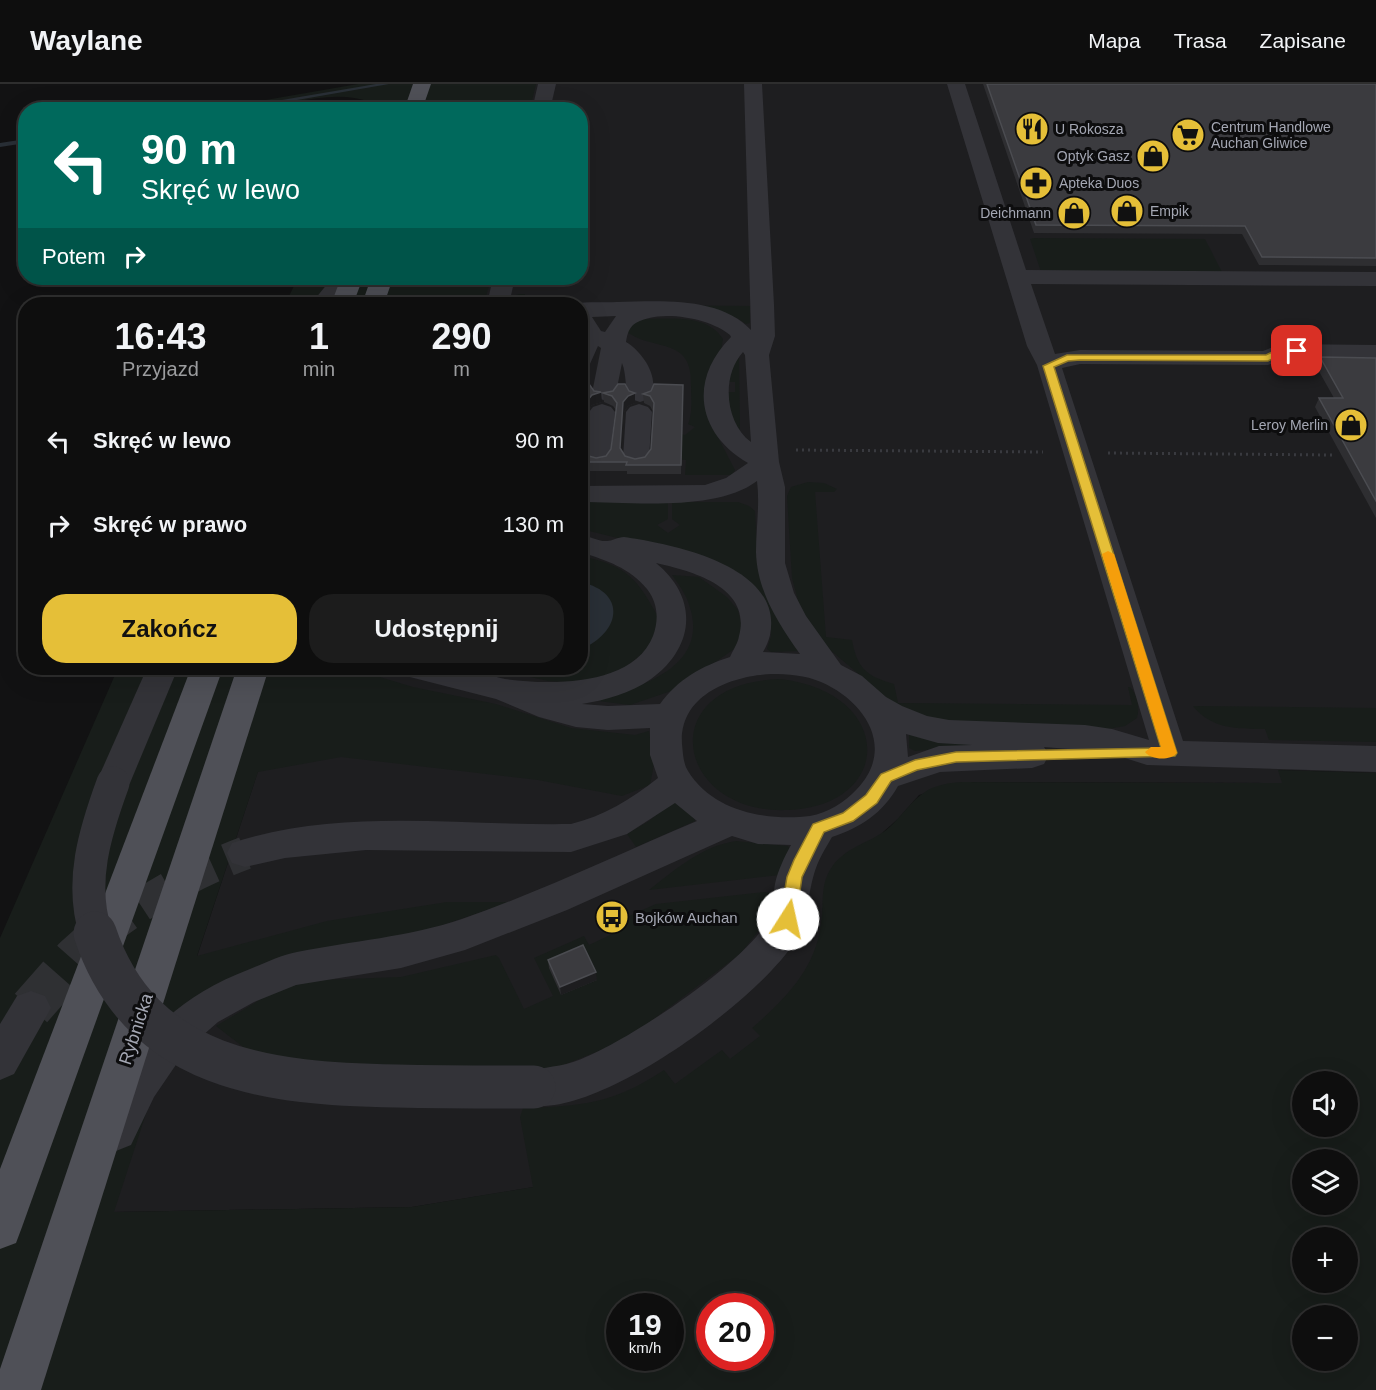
<!DOCTYPE html>
<html lang="pl">
<head>
<meta charset="utf-8">
<style>
  :root { --surface:#0e0e0e; --page:#1c1c1c; --text:#f1f3f6; --muted:#9b9c9e; --line:#2e2e2e; --accent:#e5bf38 }
  body { margin:0; font-family:Arial,sans-serif; background:var(--page); color:var(--text); height:100vh; display:flex; flex-direction:column; font-size:22px; white-space:nowrap }
  * { box-sizing:border-box; margin:0 }
  p { font-size:20px; color:var(--muted) }
  .icon { flex:none; width:33px; height:33px; fill:none; stroke:currentColor; stroke-width:2; stroke-linecap:round; stroke-linejoin:round }
  .map { position:relative; flex:1; overflow:hidden }
  .details { position:absolute; left:18px; top:213px; width:570px; height:378px; display:flex; flex-direction:column; background:var(--surface); border-radius:24px; box-shadow:0 6px 24px #0002,0 0 0 2px var(--line) }
  .details>* { flex:none }
  .guide { position:absolute; left:18px; top:18px; width:570px; height:183px; border-radius:24px; box-shadow:0 6px 24px #0002,0 0 0 2px var(--line); background:#00695c; color:#fff; overflow:hidden }
  .tools { position:absolute; left:1292px; top:987px; display:grid; gap:12px }
  .tools a { display:grid; place-items:center; width:66px; height:66px; border-radius:50%; background:var(--surface); box-shadow:0 6px 24px #0002,0 0 0 2px var(--line); font-size:30px }
  .speed { position:absolute; left:606px; top:1209px; display:flex; gap:12px; font-size:30px; font-weight:700; text-align:center }
  .speed>* { display:grid; place-content:center; width:78px; height:78px; border-radius:50%; background:var(--surface); box-shadow:0 6px 24px #0002,0 0 0 2px var(--line); line-height:1 }
  .speed small { font-size:15px; font-weight:400 }
  .speed .limit { border:9px solid #d22; background:#fff; color:#111 }
  .pin { position:absolute; display:grid; place-items:center; width:51px; height:51px; color:#fff; margin:-26px; border-radius:12px; box-shadow:0 3px 9px #0006 }
  .me { position:absolute; width:66px; margin:-33px; rotate:10deg; stroke-linejoin:round; filter:drop-shadow(0 0 4px #0008) }
  .turn { display:flex; align-items:center; gap:21px; height:126px; padding:0 24px; font-size:27px }
  .turn .icon { width:78px; height:78px; stroke-width:2.5 }
  .turn b { display:block; font-size:42px; line-height:51px }
  .then { display:flex; align-items:center; height:57px; padding:0 24px; background:#0003; gap:12px; font-size:22px }
  .eta { display:flex; justify-content:space-evenly; align-items:center; height:102px; text-align:center }
  .eta b { font-size:36px; font-weight:700; line-height:42px }
  .primary-button { display:flex; gap:12px; margin-top:auto; padding:12px 24px }
  .primary-button a { flex:1; height:69px; border-radius:24px; background:var(--accent); color:#111; font-size:24px; font-weight:700; line-height:69px; text-align:center }
  .primary-button a+a { background:var(--page); color:var(--text) }
  ul { padding:0; list-style:none }
  li { display:flex; align-items:center; gap:18px; height:84px; padding:0 24px }
  li div { flex:1 }
  li b { display:block; font-size:22px }
  li em { font-style:normal }
  header { display:flex; align-items:center; gap:36px; box-sizing:border-box; height:84px; padding:0 30px; background:var(--surface); border-bottom:2px solid var(--line) }
  header strong { font-size:28px }
  nav { display:flex; gap:33px; margin-inline-start:auto; font-size:21px }
  .map>svg:first-child { display:block }
  .built { fill:#1e1e20 }
  .green { fill:#181d1a; fill-rule:evenodd }
  .water { fill:#292f36 }
  .lines { fill:none; stroke-linecap:round; stroke-linejoin:round }
  .stream { fill:#292f36; fill-rule:evenodd }
  .minor-tunnel-far1 { stroke:#2f3033; stroke-width:33; stroke-dasharray:33 16; stroke-linecap:butt }
  .minor-tunnel { stroke:#2f3033; stroke-width:43; stroke-dasharray:43 21; stroke-linecap:butt }
  .path { stroke:#393a3f; stroke-width:3; stroke-dasharray:2 4; stroke-linecap:butt }
  .minor { fill:#333338; fill-rule:evenodd }
  .major { fill:#4f5057; fill-rule:evenodd }
  .minor-bridge-far1 { stroke:#333338; stroke-width:33 }
  .minor-bridge { stroke:#333338; stroke-width:43 }
  .wall { fill:#2e2e31 }
  .shaded-wall { fill:#1d1d1f }
  .building { fill:#3b3b3f; stroke:#4b4c51; stroke-width:1.5 }
  .route { fill:#e5bf38; stroke:#957c24; stroke-width:1.5 }
  .slow { fill:#f59e0b }
  .labels { text-anchor:middle; dominant-baseline:central; stroke-width:6; stroke-linejoin:round; paint-order:stroke }
  .far-poi-label { font-size:14px; fill:#a4a7b3; stroke:#0d0d0e; text-anchor:start }
  .poi-label { font-size:15px; fill:#a4a7b3; stroke:#0d0d0e; text-anchor:start }
  .near-street-label { font-size:18px; fill:#a4a7b3; stroke:#0d0d0e }
</style>
</head>
<body>
<header>
<strong>Waylane</strong>
<nav><a>Mapa</a><a>Trasa</a><a>Zapisane</a></nav>
</header>
<div class="map">
<svg width="1376" height="1306" viewBox="0 0 1376 1306">
  <rect width="100%" height="100%" fill="#121213"/>
  <polygon class="built" points="484,0 1376,0 1376,689 1279,686 1283,699 963,698 919,711 898,735 883,748 802,955 534,1103 412,1123 113,1128 292,584 580,584 580,220 411,220 420,194 580,194 580,26 475,25"/>
  <g class="green">
    <path d="M358 0H536L530 25H373L370 18C332 4 289 22 250 25 237 27 222 25 208 26Z"/>
    <polygon points="1033,154 1205,155 1223,190 1041,188 1030,155"/>
    <polygon points="298,194 491,194 484,220 285,220"/>
    <polygon points="519,210 525,210 523,220 750,222 750,239 746,240 737,234 580,220 519,220 512,216 513,212"/>
    <path d="M642 235C669 235 707 229 723 255L709 336 735 386 732 391H685L686 376 677 375 680 350 685 351 695 343 688 340C693 329 691 314 691 302 693 252 655 268 627 248V241Z"/>
    <polygon points="739,273 740,345 740,346 730,340 728,308 735,308 735,298 728,298 729,288"/>
    <path d="M808 398 824 399 837 405 834 408H815L826 553 852 556C857 584 866 592 894 600L898 619 1132 621 1128 603H1130C1137 610 1140 624 1137 634L1125 642 1108 645 935 638 894 620 829 565 812 543 799 520 792 494 787 412 791 403Z"/>
    <polygon points="668,417 668,435 657,441 668,449 680,441 672,435 672,418 738,418 749,422 755,427 758,481 800,567 771,568 767,565 771,552 770,532 757,505 695,473 581,445 580,418"/>
    <path d="M581 472C629 482 637 495 660 536L648 565 623 585 583 599 548 597 492 584H580Z"/>
    <path d="M672 491 699 493 727 513 738 526 742 543 737 563 677 605 630 621 598 617C646 600 714 581 687 515 683 506 677 498 672 491Z"/>
    <path d="M118 584H350L413 603 496 620 571 644 635 651 649 647 654 680 650 701 622 712 538 696 341 673 258 688 197 872 327 837 447 818H511L178 931 114 1128 412 1123 533 1103 520 1033 523 1024C582 1022 613 1020 664 986L675 1000 722 966 730 975 760 952 752 944C785 915 815 886 821 840 824 822 820 802 830 786 842 765 866 760 885 747 902 734 912 713 932 704 942 700 953 698 963 698L1282 699 1278 686 1376 689V1306H0V854ZM1302 998H1347V1042H1302ZM1302 1076H1347V1120H1302ZM1302 1154H1347V1198H1302ZM620 1222H670V1274H620ZM710 1222H760V1274H710ZM1302 1232H1347V1276H1302Z"/>
    <path d="M780 595C895 608 895 722 788 726 675 731 651 599 780 595Z"/>
    <path d="M1193 622 1376 624V658L1269 656 1265 645C1238 645 1211 645 1193 622Z"/>
    <polygon points="909,651 912,651 1012,658 915,667 909,664"/>
    <polygon points="674,716 694,733 695,737 636,763 627,750 649,737"/>
    <path d="M736 757 788 762 790 765 780 791 649 806C676 785 702 762 736 757Z"/>
    <polygon points="765,808 778,810 773,829 740,870 626,956 551,986 331,985 251,969 216,942 278,905 319,896 401,893 496,871 499,874 524,925 553,912 534,874 584,852 589,861 623,845 618,837 656,820"/>
  </g>
  <path class="water" d="M581 498C628 509 620 549 581 565Z"/>
  <g class="lines">
    <g class="stream">
      <polygon points="376,0 389,0 240,26 223,26"/>
      <polygon points="26,55 26,59 0,63 0,59"/>
    </g>
    <path class="minor-tunnel-far1" d="M101 850C146 815 192 789 245 769"/>
    <polyline class="minor-tunnel" points="31,924 75,874 103,849"/>
    <g class="path">
      <polyline points="796,366 1043,368"/>
      <polyline points="1108,369 1332,371"/>
    </g>
    <g class="minor">
      <polygon points="538,0 556,0 550,26 532,26"/>
      <path d="M744 0H762L774 221 775 252 769 271 779 378 785 403V479L794 509 806 532 841 581 862 592 886 613 902 622 927 632 949 636 1085 641 1112 645 1149 656 1037 281 1027 262 947 0H965L1026 186 1376 188V202L1031 200 1055 270 1080 266 1263 267 1281 260 1376 261V275L1286 274 1268 281 1080 280 1062 284 1183 657 1376 662V688L1147 681 1106 668 1044 663 1049 671 1044 680 1032 684 940 688 898 702C883 729 860 744 832 753 825 765 818 776 814 790 807 814 808 837 794 859 756 917 608 1026 537 1022 531 1022 525 1019 519 1016L513 1003 519 990C537 983 555 984 573 978 620 963 746 879 768 836 773 825 773 811 775 800 778 786 784 774 791 761L758 760 732 752 567 826 465 866 401 884 296 901 254 918 218 938 186 966 154 1013 131 1061 116 1067 101 1061 95 1047C131 965 164 918 250 885 265 879 281 871 297 868 352 857 408 853 462 835 542 807 619 770 697 737L675 719 627 750 571 768 366 766 285 774 245 783 232 779 227 769 232 759C340 723 459 742 571 740 604 732 631 715 658 694L650 671V644L608 646 576 643 539 633 496 615 406 592 401 584C419 582 443 581 460 584 475 586 490 592 505 595 549 601 633 603 653 552 659 536 658 519 647 505 630 484 606 476 580 468V450C588 452 600 458 607 457 612 457 618 453 624 453 673 460 784 482 770 551 769 556 766 563 763 568L800 570C778 539 757 507 756 468 756 444 760 421 757 397 716 428 631 418 580 418V402L705 401 726 394 748 379C696 349 689 295 731 253L730 251C709 233 655 224 633 241 628 246 627 252 626 258 643 268 662 296 649 315L640 318 631 315C624 306 627 291 622 279L616 309 613 314 604 316 595 314 592 309 601 264 598 262 589 282 580 284V220H574C588 217 603 219 617 218 659 217 720 212 751 246ZM616 232 605 248 601 247 592 233ZM743 268 745 271 751 358C725 339 721 292 743 268ZM656 479C692 487 752 503 739 552 738 559 733 566 730 573 702 582 678 595 660 620L608 622 582 620C606 616 631 609 651 595 695 563 699 514 656 479ZM771 590C788 590 805 591 821 598 865 617 896 664 857 705 845 718 828 729 810 732 767 737 713 728 688 687 683 679 683 669 682 660 679 611 731 592 771 590ZM906 650 938 659 972 661 939 662 908 673Z"/>
      <polygon points="332,194 355,194 334,220 311,220"/>
      <polygon points="493,194 515,194 509,220 487,220"/>
      <polygon points="602,320 611,323 615,328 610,373 606,379 597,381 588,379 584,373 589,328 593,323"/>
      <polygon points="639,320 648,323 652,328 649,374 645,380 636,382 627,380 623,374 626,328 630,323"/>
      <polygon points="147,584 178,584 130,699 125,708 113,712 101,708 96,699"/>
      <polygon points="31,907 45,912 51,924 14,990 0,996 0,940 17,912"/>
    </g>
    <g class="major">
      <polygon points="413,0 431,0 422,26 404,26"/>
      <polygon points="341,194 363,194 353,220 331,220"/>
      <polygon points="371,194 393,194 384,220 362,220"/>
      <polygon points="191,584 223,584 22,1143 16,1159 0,1165 0,1085"/>
      <polygon points="237,584 269,584 41,1306 0,1306 0,1285"/>
    </g>
    <path class="minor-bridge-far1" d="M96 850C79 799 95 748 113 699"/>
    <path class="minor-bridge" d="M95 849C141 987 270 1000 397 1002 442 1003 488 1003 534 1003"/>
  </g>
  <g class="wall">
    <polygon points="983,0 1376,0 1376,182 1259,181 1242,150 1034,149"/>
    <polygon points="1320,273 1376,274 1376,434 1315,323 1319,314 1334,314 1316,282"/>
    <polygon points="580,300 602,318 592,321 587,328 583,366 585,371 596,374 606,372 611,365 616,326 613,322 604,318 603,309 635,319 628,322 624,328 621,366 625,372 635,375 645,373 651,365 653,327 650,322 644,319 643,310 683,301 681,390 627,390 627,387 580,387"/>
    <polygon points="548,876 597,896 561,911 549,884"/>
  </g>
  <g class="shaded-wall">
    <polygon points="601,308 602,318 592,321 587,328 582,373 581,363 586,318 592,311"/>
    <polygon points="635,309 635,319 628,322 624,328 621,374 620,364 623,318 628,312"/>
    <polygon points="596,888 597,896 561,911 560,903"/>
  </g>
  <g class="building">
    <polygon points="987,0 1376,0 1376,174 1262,173 1245,142 1036,141"/>
    <polygon points="1320,273 1376,274 1376,417 1319,314 1343,314"/>
    <polygon points="580,300 589,300 594,307 601,308 592,311 586,318 581,363 585,371 596,374 606,372 611,365 617,319 612,312 603,309 613,307 618,300 625,300 629,307 635,309 628,312 623,318 620,364 625,372 635,375 645,373 651,365 654,319 650,312 643,310 651,307 654,300 683,301 681,381 626,381 627,378 580,378"/>
    <polygon points="583,861 596,888 560,903 548,876"/>
  </g>
  <polygon class="route" points="1281,264 1297,264 1302,267 1297,270 1282,270 1268,277 1080,276 1068,277 1054,283 1177,669 1175,672 956,678 917,686 891,697 877,719 853,737 824,748 802,793 796,835 793,839 788,841 782,839 780,835 787,793 794,776 813,740 843,729 866,711 881,690 915,676 956,668 1161,664 1043,282 1067,271 1266,271"/>
  <path class="slow" d="M1108 467 1114 470 1177 669C1170 677 1151 676 1145 668L1151 663H1161L1102 470Z"/>
  <defs>
    <g id="restaurant-disc" transform="scale(1.725)"><circle r="9.5" fill="#e5bf38" stroke="#0d0d0e"/><path d="M-5-6h1v4h1v-4h1v4h1v-4h1v5L-1.5 .5V6h-2V.5L-5-1ZM5-6V6H3V1.5H1.5Q1.5-4 5-6Z" fill="#111"/></g>
    <g id="supermarket-disc" transform="scale(1.725)"><circle r="9.5" fill="#e5bf38" stroke="#0d0d0e"/><path d="M-6-5.5h2.5l.6 2H6L4.5 2H-2.5L-4.4-4H-6ZM-1.5 3.2a1.3 1.3 0 1 0 .1 0ZM3 3.2a1.3 1.3 0 1 0 .1 0Z" fill="#111"/></g>
    <g id="shop-disc" transform="scale(1.725)"><circle r="9.5" fill="#e5bf38" stroke="#0d0d0e"/><path d="M-5-2.5h2.3a2.7 3.5 0 0 1 5.4 0H5L5.5 6h-11ZM-1.5-2.5h3a1.5 2.3 0 0 0-3 0Z" fill="#111"/></g>
    <g id="pharmacy-disc" transform="scale(1.725)"><circle r="9.5" fill="#e5bf38" stroke="#0d0d0e"/><path d="M-2-6h4v4h4v4h-4v4h-4v-4h-4v-4h4Z" fill="#111"/></g>
    <g id="bus-disc" transform="scale(1.725)"><circle r="9.5" fill="#e5bf38" stroke="#0d0d0e"/><path d="M-5-6H5V4H4V6H2V4H-2V6H-4V4H-5ZM-3.5-4V0h7V-4ZM-3.5 1.2v1.5H-2V1.2ZM2 1.2v1.5H3.5V1.2Z" fill="#111"/></g>
  </defs>
  <g fill-rule="evenodd">
    <use href="#restaurant-disc" x="1032" y="45"/>
    <use href="#supermarket-disc" x="1188" y="51"/>
    <use href="#shop-disc" x="1153" y="72"/>
    <use href="#pharmacy-disc" x="1036" y="99"/>
    <use href="#shop-disc" x="1127" y="127"/>
    <use href="#shop-disc" x="1074" y="129"/>
    <use href="#shop-disc" x="1351" y="341"/>
    <use href="#bus-disc" x="612" y="833"/>
  </g>
  <g class="labels">
    <g class="far-poi-label">
      <text x="1211" y="43">Centrum Handlowe<tspan x="1211" dy="16">Auchan Gliwice</tspan></text>
      <text x="1055" y="45">U Rokosza</text>
      <text x="1130" y="72" text-anchor="end">Optyk Gasz</text>
      <text x="1059" y="99">Apteka Duos</text>
      <text x="1150" y="127">Empik</text>
      <text x="1051" y="129" text-anchor="end">Deichmann</text>
      <text x="1328" y="341" text-anchor="end">Leroy Merlin</text>
    </g>
    <g class="poi-label">
      <text x="635" y="833">Bojków Auchan</text>
    </g>
    <g class="near-street-label">
      <text transform="translate(136 945) rotate(-72)">Rybnicka</text>
    </g>
  </g>
</svg>
<div class="tools">
<a><svg class="icon" aria-label="sound" viewBox="0 0 24 24"><path d="M4 9h4l5-4v14l-5-4H4zM17 9q2 3 0 6"/></svg></a>
<a><svg class="icon" aria-label="layers" viewBox="0 0 24 24"><path d="M12 4l9 5-9 5-9-5zM3 14l9 5 9-5"/></svg></a>
<a>+</a>
<a>−</a>
</div>
<div class="speed"><div>19<small>km/h</small></div><div class="limit">20</div></div>
<div class="pin" style="left:1297px;top:267px;background:#d93025"><svg class="icon" aria-label="arrive" viewBox="0 0 24 24"><path d="M6 21V4h12l-3 4 3 4H6"/></svg></div>
<svg class="me" style="left:788px;top:835px" viewBox="-20 -20 40 40"><circle r="19" fill="#fff"/><path d="M0-13L10 11 0 6-10 11z" fill="#e5bf38"/></svg>
<div class="guide">
<div class="turn"><svg class="icon" aria-label="left" viewBox="0 0 24 24"><path d="M17 20v-9H6M10 6l-5 5 5 5"/></svg><div><b>90 m</b>Skręć w lewo</div></div>
<div class="then">Potem<svg class="icon" aria-label="right" viewBox="0 0 24 24"><path d="M7 20v-9h11M14 6l5 5-5 5"/></svg></div>
</div>
<section class="details">
<div class="eta">
<div><b>16:43</b><p>Przyjazd</p></div>
<div><b>1</b><p>min</p></div>
<div><b>290</b><p>m</p></div>
</div>
<ul>
<li><svg class="icon" aria-label="left" viewBox="0 0 24 24"><path d="M17 20v-9H6M10 6l-5 5 5 5"/></svg><div><b>Skręć w lewo</b></div><em>90 m</em></li>
<li><svg class="icon" aria-label="right" viewBox="0 0 24 24"><path d="M7 20v-9h11M14 6l5 5-5 5"/></svg><div><b>Skręć w prawo</b></div><em>130 m</em></li>
</ul>
<div class="primary-button"><a>Zakończ</a><a>Udostępnij</a></div>
</section>
</div>
</body>
</html>
